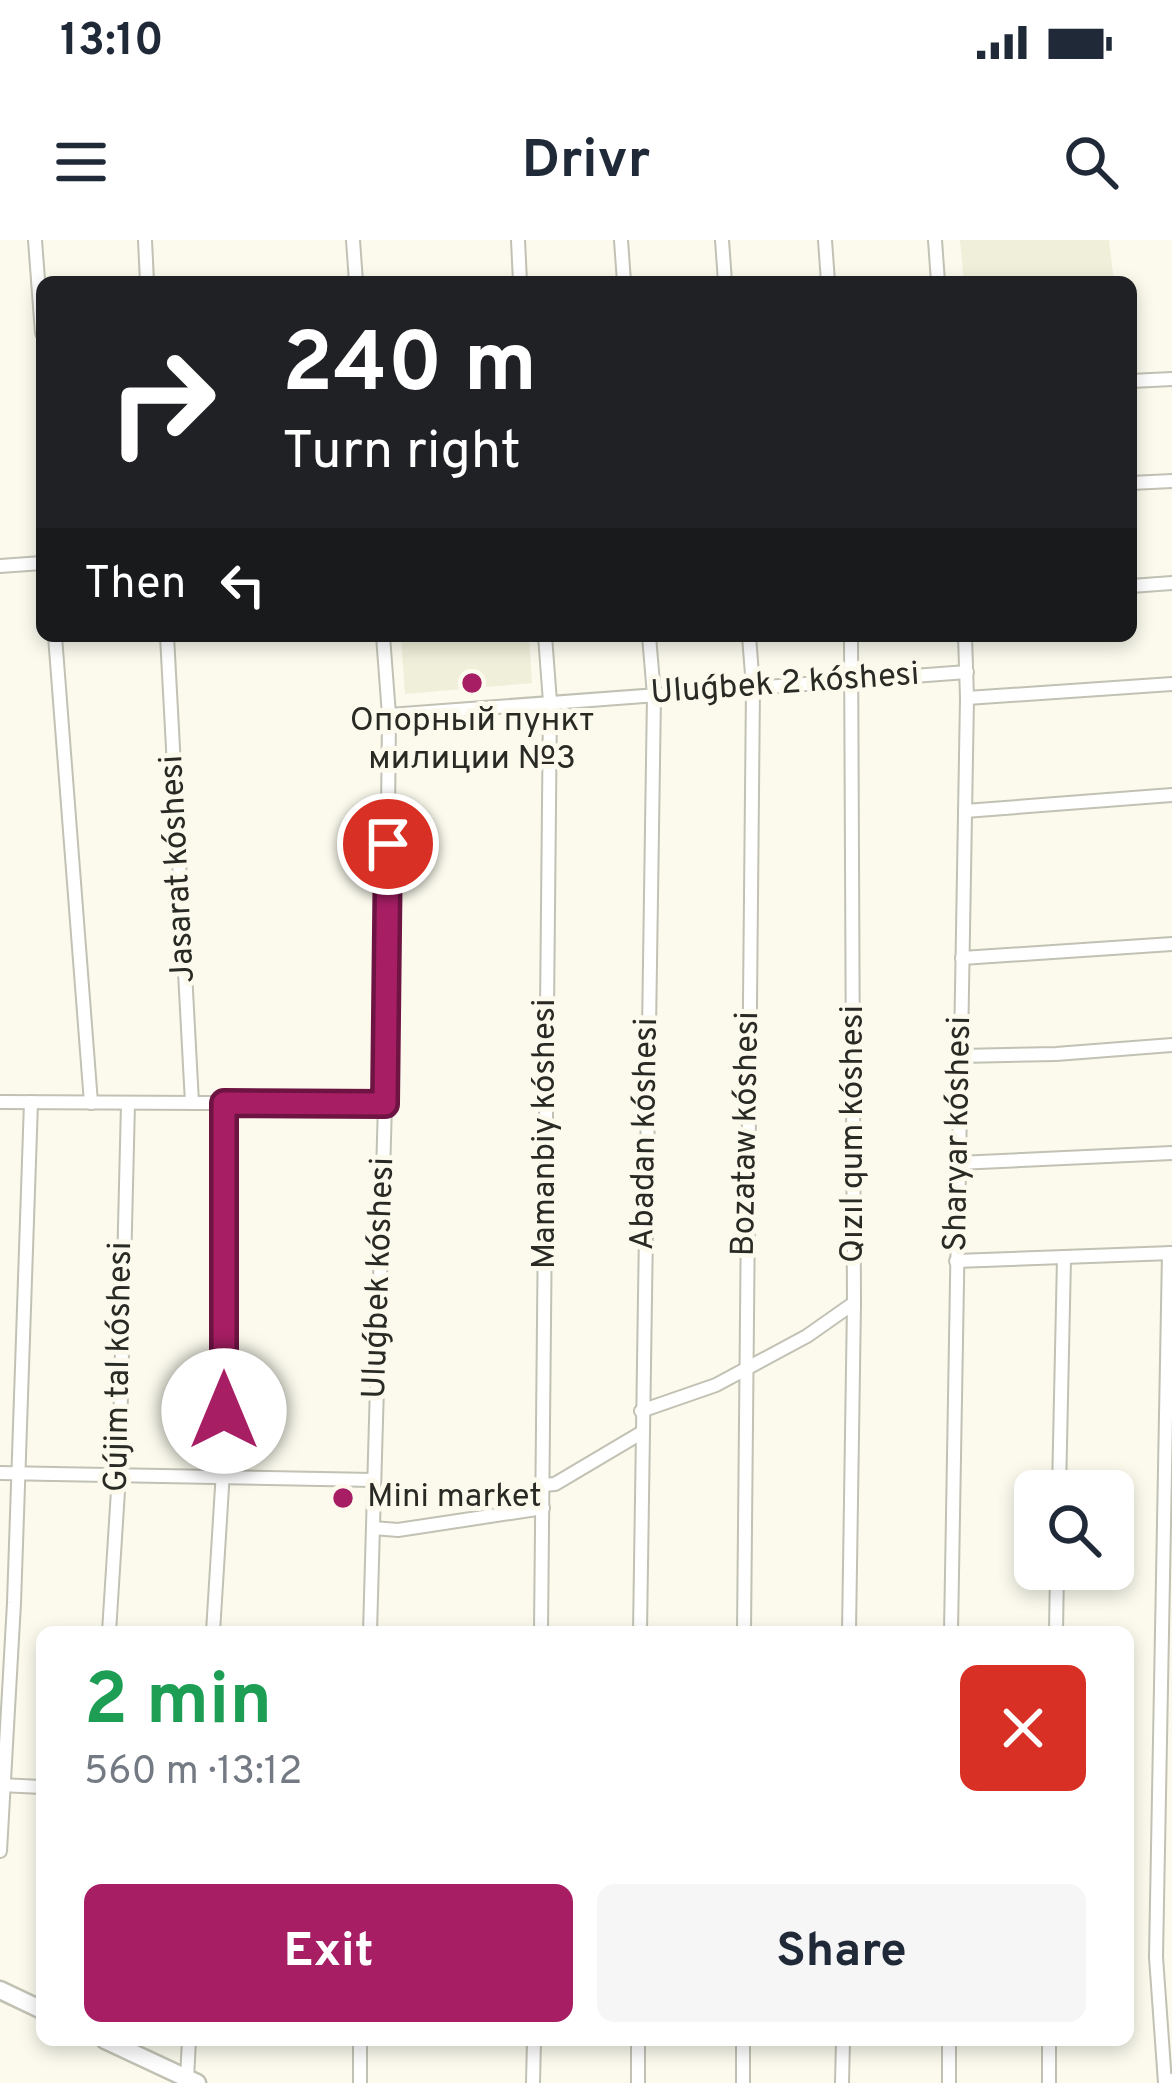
<!DOCTYPE html>
<html lang="en">
<head>
<meta charset="utf-8">
<style>
  :root { --surface:#fff; --page:#f6f6f7; --text:#1f2937; --muted:#747a83; --accent:#a71e65 }
  body { margin:0; font-family:Overpass,sans-serif; background:var(--page); color:var(--text); height:100vh; display:flex; flex-direction:column; font-size:45px; white-space:nowrap }
  * { box-sizing:border-box; margin:0 }
  p { font-size:39px; color:var(--muted) }
  .icon { flex:none; width:66px; height:66px; fill:none; stroke:currentColor; stroke-width:2; stroke-linecap:round; stroke-linejoin:round }
  .map { position:relative; flex:1; overflow:hidden }
  .panel { position:absolute; left:36px; top:1386px; width:1098px; height:420px; display:flex; flex-direction:column; background:var(--surface); border-radius:18px; box-shadow:0 6px 18px #0003 }
  .panel>* { flex:none }
  .banner { position:absolute; left:36px; top:36px; width:1101px; height:366px; border-radius:18px; box-shadow:0 6px 18px #0003; background:#202124; color:#fff; overflow:hidden }
  .controls { position:absolute; left:1014px; top:1230px; display:grid; gap:24px }
  .controls a { display:grid; place-items:center; width:120px; height:120px; border-radius:18px; background:var(--surface); box-shadow:0 6px 18px #0003; font-size:60px }
  .pin { position:absolute; display:grid; place-items:center; width:102px; height:102px; color:#fff; margin:-51px; border:6px solid #fff; border-radius:50%; box-shadow:0 3px 12px #0007 }
  .me { position:absolute; width:132px; margin:-66px; rotate:0deg; stroke-linejoin:round; filter:drop-shadow(0 0 9px #0008) }
  .turn { display:flex; align-items:center; gap:42px; height:252px; padding:0 48px; font-size:54px }
  .turn .icon { width:156px; height:156px; stroke-width:2.5 }
  .turn b { display:block; font-size:84px; line-height:102px }
  .then { display:flex; align-items:center; height:114px; padding:0 48px; background:#0003; gap:24px; font-size:45px }
  .round { display:grid; place-items:center; flex:none; width:126px; height:126px; border-radius:18px; background:var(--page) }
  .summary { display:flex; align-items:center; justify-content:space-between; height:204px; padding:0 48px }
  h1 { font-size:72px; font-weight:700; line-height:90px; color:#1e9e55 }
  .action { display:flex; gap:24px; margin-top:auto; padding:24px 48px }
  .action a { flex:1; height:138px; border-radius:18px; background:var(--accent); color:#fff; font-size:48px; font-weight:700; line-height:138px; text-align:center }
  .action a+a { background:var(--page); color:var(--text) }
  .status { display:flex; justify-content:space-between; align-items:center; height:84px; padding:0 60px; background:var(--surface); direction:ltr }
  .status svg { height:33px; fill:currentColor }
  header { display:flex; justify-content:space-between; align-items:center; height:156px; padding:0 48px; background:var(--surface); font-size:54px; font-weight:700 }
  .map>svg:first-child { display:block }
  .built { fill:#efefda }
  .lines { fill:none; stroke-linecap:round; stroke-linejoin:round }
  .minor-casing { stroke:#c1c1b4; stroke-width:16 }
  .major-casing { stroke:#c1c1b4; stroke-width:21 }
  .minor { stroke:#fff; stroke-width:12 }
  .major { stroke:#fff; stroke-width:16 }
  .route-casing { stroke:#6d1442; stroke-width:30 }
  .route { stroke:#a71e65; stroke-width:21 }
  .poi-dot { fill:#a71e65; stroke:#fbfaed; stroke-width:4.5 }
  .labels { text-anchor:middle; dominant-baseline:central; stroke-width:10; stroke-linejoin:round; paint-order:stroke }
  .street-label { font-size:33px; fill:#2a2a25; stroke:#fbfaed }
  .poi-label { font-size:33px; fill:#2a2a25; stroke:#fbfaed }
</style>
</head>
<body>
<div class="status"><b>13:10</b><svg viewBox="0 0 49 12"><path d="M0 12V9h3v3zM5 12V6h3v6zM10 12V3h3v9zM15 12V0h3v12zM26 1h20v11H26zM47 4h2v5h-2z"/></svg></div>
<header><svg class="icon" aria-label="menu" viewBox="0 0 24 24"><path d="M4 6h16M4 12h16M4 18h16"/></svg>Drivr<svg class="icon" aria-label="search" viewBox="0 0 24 24"><circle cx="10" cy="10" r="6"/><path d="M15 15l6 6"/></svg></header>
<div class="map">
<svg width="1172" height="1843" viewBox="0 0 1172 1843">
  <rect width="100%" height="100%" fill="#fbfaed"/>
  <g class="built">
    <polygon points="960,0 1109,0 1114,42 964,42"/>
    <polygon points="401,396 529,396 532,443 405,454"/>
  </g>
  <g class="lines">
    <g class="minor-casing">
      <g id="minor">
        <polyline points="35,0 42,93"/>
        <polyline points="145,0 147,42"/>
        <polyline points="353,0 356,42"/>
        <polyline points="518,0 520,42"/>
        <polyline points="621,0 624,42"/>
        <polyline points="722,0 725,42"/>
        <polyline points="825,0 828,42"/>
        <polyline points="935,0 938,42"/>
        <polyline points="1131,141 1172,139"/>
        <polyline points="1131,243 1172,241"/>
        <polyline points="0,326 42,323"/>
        <polyline points="1131,346 1172,343"/>
        <polyline points="55,396 91,863"/>
        <polyline points="167,396 192,863"/>
        <polyline points="967,458 1172,444"/>
        <polyline points="389,475 967,432"/>
        <polyline points="965,571 1172,555"/>
        <polyline points="962,718 1172,704"/>
        <polyline points="960,816 1056,814 1172,805"/>
        <polyline points="0,862 385,864"/>
        <polyline points="958,923 1172,913"/>
        <polyline points="956,1021 1172,1013"/>
        <polyline points="641,1171 716,1145 807,1096 854,1063"/>
        <polyline points="0,1233 374,1240"/>
        <polyline points="543,1245 555,1244 641,1193"/>
        <polyline points="1059,1251 1064,1018"/>
        <polyline points="373,1288 398,1290 543,1268"/>
        <polyline points="109,1392 119,1235 128,863"/>
        <polyline points="213,1392 224,1215 224,863"/>
        <polyline points="370,1392 385,864 389,475 383,396"/>
        <polyline points="541,1392 550,462 545,396"/>
        <polyline points="640,1392 654,455 649,396"/>
        <polyline points="744,1392 753,447 749,396"/>
        <polyline points="849,1392 854,1063 851,396"/>
        <polyline points="951,1392 967,458 965,396"/>
        <polyline points="1056,1392 1057,1329"/>
        <polyline points="0,1545 42,1547"/>
        <polyline points="0,1611 14,1363 31,862"/>
        <polyline points="187,1838 189,1800"/>
        <polyline points="360,1843 360,1800"/>
        <polyline points="533,1843 534,1800"/>
        <polyline points="638,1843 638,1800"/>
        <polyline points="743,1843 743,1800"/>
        <polyline points="842,1843 843,1800"/>
        <polyline points="949,1843 949,1800"/>
        <polyline points="1049,1843 1049,1800"/>
        <polyline points="1165,1843 1156,1717 1169,1013"/>
      </g>
    </g>
    <g class="major-casing">
      <g id="major">
        <polyline points="0,1750 42,1770"/>
        <polyline points="105,1800 197,1843"/>
        <polyline points="1171,1843 1172,1842"/>
      </g>
    </g>
    <use href="#minor" class="minor"/>
    <use href="#major" class="major"/>
  </g>
  <g class="lines">
    <g class="route-casing">
      <polyline id="route" points="224,1171 224,863 385,864 388,604"/>
    </g>
    <use href="#route" class="route"/>
  </g>
  <g class="poi-dot">
    <circle cx="472" cy="443" r="12"/>
    <circle cx="343" cy="1258" r="12"/>
  </g>
  <g class="labels">
    <g class="street-label">
      <text transform="translate(785 445) rotate(-4)">Uluǵbek 2 kóshesi</text>
      <text transform="translate(179 629) rotate(-93)">Jasarat kóshesi</text>
      <text transform="translate(546 894) rotate(-90)">Mamanbiy kóshesi</text>
      <text transform="translate(646 894) rotate(-89)">Abadan kóshesi</text>
      <text transform="translate(747 894) rotate(-89)">Bozataw kóshesi</text>
      <text transform="translate(854 894) rotate(-90)">Qızıl qum kóshesi</text>
      <text transform="translate(959 894) rotate(-89)">Sharyar kóshesi</text>
      <text transform="translate(380 1038) rotate(-88)">Uluǵbek kóshesi</text>
      <text transform="translate(120 1127) rotate(-89)">Gújim tal kóshesi</text>
    </g>
    <g class="poi-label">
      <text x="472" y="482">Опорный пункт<tspan x="472" dy="38">милиции №3</tspan></text>
      <text x="367" y="1258" text-anchor="start">Mini market</text>
    </g>
  </g>
</svg>
<div class="controls">
<a><svg class="icon" aria-label="search" viewBox="0 0 24 24"><circle cx="10" cy="10" r="6"/><path d="M15 15l6 6"/></svg></a>
</div>
<div class="pin" style="left:388px;top:604px;background:#d93025"><svg class="icon" aria-label="arrive" viewBox="0 0 24 24"><path d="M6 21V4h12l-3 4 3 4H6"/></svg></div>
<svg class="me" style="left:224px;top:1171px" viewBox="-20 -20 40 40"><circle r="19" fill="#fff"/><path d="M0-13L10 11 0 6-10 11z" fill="#a71e65"/></svg>
<div class="banner">
<div class="turn"><svg class="icon" aria-label="right" viewBox="0 0 24 24"><path d="M7 20v-9h11M14 6l5 5-5 5"/></svg><div><b>240 m</b>Turn right</div></div>
<div class="then">Then<svg class="icon" aria-label="left" viewBox="0 0 24 24"><path d="M17 20v-9H6M10 6l-5 5 5 5"/></svg></div>
</div>
<section class="panel">
<div class="summary"><div><h1>2 min</h1><p>560 m · 13:12</p></div><a class="round" style="background:#d93025;color:#fff"><svg class="icon" aria-label="close" viewBox="0 0 24 24"><path d="M6 6l12 12M18 6L6 18"/></svg></a></div>
<div class="action"><a>Exit</a><a>Share</a></div>
</section>
</div>
</body>
</html>
